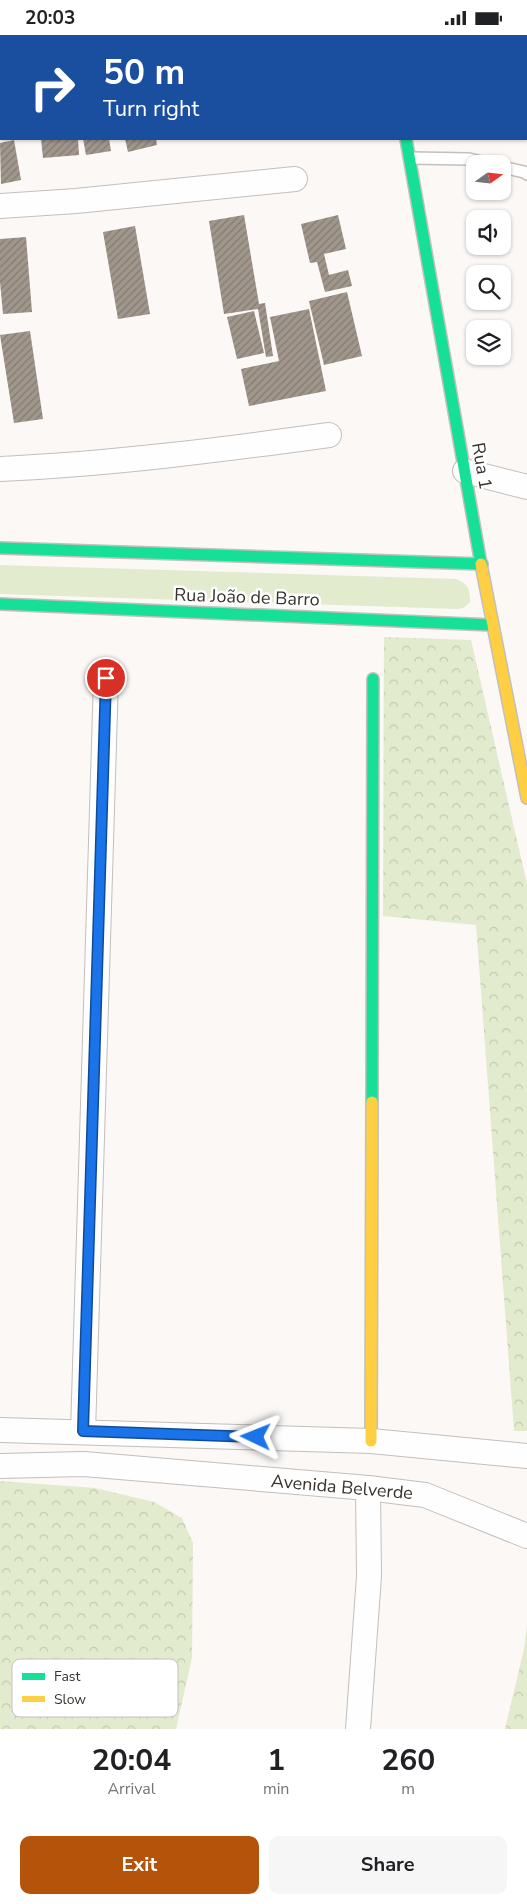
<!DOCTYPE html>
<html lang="en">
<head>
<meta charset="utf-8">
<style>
  :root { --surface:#fff; --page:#f6f6f6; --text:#202124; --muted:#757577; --accent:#b45309 }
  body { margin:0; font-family:"Nunito Sans",sans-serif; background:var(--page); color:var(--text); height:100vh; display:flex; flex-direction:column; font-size:19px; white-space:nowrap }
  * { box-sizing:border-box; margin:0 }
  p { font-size:16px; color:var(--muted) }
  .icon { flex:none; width:28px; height:28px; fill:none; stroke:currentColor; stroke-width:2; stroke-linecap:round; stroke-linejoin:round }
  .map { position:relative; height:1694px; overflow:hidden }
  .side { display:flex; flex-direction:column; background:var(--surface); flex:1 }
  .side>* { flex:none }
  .guide { position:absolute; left:0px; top:0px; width:528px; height:105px; box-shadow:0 1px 4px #0004; background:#1a4fa0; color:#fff; overflow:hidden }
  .needle { width:32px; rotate:75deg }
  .tools { position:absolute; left:466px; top:120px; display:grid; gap:10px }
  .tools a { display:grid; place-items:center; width:45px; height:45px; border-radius:10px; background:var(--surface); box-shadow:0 1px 4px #0004; font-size:25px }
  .pin { position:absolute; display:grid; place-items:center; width:42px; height:42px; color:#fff; margin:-21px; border:2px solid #fff; border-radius:50%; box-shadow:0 1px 5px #0007 }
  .me { position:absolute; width:55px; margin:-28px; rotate:272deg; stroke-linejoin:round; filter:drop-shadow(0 0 4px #0008) }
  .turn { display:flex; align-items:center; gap:18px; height:105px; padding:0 20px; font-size:22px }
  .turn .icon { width:65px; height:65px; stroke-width:2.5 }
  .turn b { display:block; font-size:35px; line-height:42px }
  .eta { display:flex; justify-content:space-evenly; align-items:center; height:85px; text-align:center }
  .eta b { font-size:30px; font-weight:700; line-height:35px }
  .primary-button { display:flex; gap:10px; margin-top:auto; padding:10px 20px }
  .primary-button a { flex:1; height:58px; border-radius:10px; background:var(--accent); color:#fff; font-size:20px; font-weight:700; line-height:58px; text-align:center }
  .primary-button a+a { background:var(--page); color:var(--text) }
  .status { display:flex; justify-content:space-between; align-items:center; height:35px; padding:0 25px; background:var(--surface); direction:ltr }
  .status svg { height:14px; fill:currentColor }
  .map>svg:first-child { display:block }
  .green { fill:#e2ebce }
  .forest { fill:url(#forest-crowns) }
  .building { fill:url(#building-hatch) }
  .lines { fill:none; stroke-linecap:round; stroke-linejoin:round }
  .lane-casing { stroke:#c2bfbc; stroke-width:14 }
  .street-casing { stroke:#c2bfbc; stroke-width:26 }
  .fast-casing { stroke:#c2bfbc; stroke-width:14 }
  .slow-casing { stroke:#c2bfbc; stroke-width:14 }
  .lane { stroke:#fefefe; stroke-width:11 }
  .street { stroke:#fefefe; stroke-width:24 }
  .fast { stroke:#16e098; stroke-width:11 }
  .slow { stroke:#ffcf43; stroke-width:11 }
  .route-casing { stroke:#114b97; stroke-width:12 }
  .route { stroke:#1a73e8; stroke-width:9 }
  .labels { text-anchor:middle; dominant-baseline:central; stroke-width:5; stroke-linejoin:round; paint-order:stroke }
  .street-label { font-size:18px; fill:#37322d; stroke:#fff }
  .key { fill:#fff; stroke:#c3c2c0; stroke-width:1 }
  .key-label { font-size:14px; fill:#37322d }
</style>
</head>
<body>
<div class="status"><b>20:03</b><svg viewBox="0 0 49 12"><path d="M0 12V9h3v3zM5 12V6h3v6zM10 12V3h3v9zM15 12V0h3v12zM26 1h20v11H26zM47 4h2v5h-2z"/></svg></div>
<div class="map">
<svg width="527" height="1694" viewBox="0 0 527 1694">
  <defs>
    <pattern id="forest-crowns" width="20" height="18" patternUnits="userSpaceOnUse" patternTransform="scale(1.25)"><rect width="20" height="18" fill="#e2ebce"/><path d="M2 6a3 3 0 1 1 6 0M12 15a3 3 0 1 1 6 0" fill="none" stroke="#c2cab1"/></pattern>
    <pattern id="building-hatch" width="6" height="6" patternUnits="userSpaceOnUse" patternTransform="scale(1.25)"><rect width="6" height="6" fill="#a0968c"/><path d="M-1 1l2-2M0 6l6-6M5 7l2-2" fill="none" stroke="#837b73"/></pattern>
  </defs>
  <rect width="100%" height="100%" fill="#fbf8f6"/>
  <path class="green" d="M0 530 456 544C468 549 470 554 470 567L463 573 458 574 0 559Z"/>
  <g class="forest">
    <polygon points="384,602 471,605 527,849 527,1396 514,1396 476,890 383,881"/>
    <polygon points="0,1446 95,1453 154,1467 182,1483 193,1508 192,1623 176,1694 0,1694"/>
    <polygon points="527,1589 527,1694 505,1694 524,1614"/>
  </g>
  <g class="building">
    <polygon points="41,104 78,104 79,120 43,123"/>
    <polygon points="83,104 109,104 111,116 86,120"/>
    <polygon points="125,104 156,104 157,110 128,117"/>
    <polygon points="14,105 21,145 1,149 0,108"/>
    <polygon points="244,180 259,269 265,268 273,321 266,322 258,274 224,279 209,186"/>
    <polygon points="338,180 346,214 324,219 329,240 348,235 352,251 325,257 317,227 310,228 301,189"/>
    <polygon points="135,191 150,279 118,284 103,197"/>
    <polygon points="26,202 32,277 3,279 0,247 0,204"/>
    <polygon points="347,257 362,321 324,330 309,266"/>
    <polygon points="309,274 326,356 249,371 241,334 279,326 270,282"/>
    <polygon points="254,276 264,318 237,324 227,282"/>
    <polygon points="30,296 43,384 14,388 0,300"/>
  </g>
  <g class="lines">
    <g class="lane-casing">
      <g id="lane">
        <polyline points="410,123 469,124 489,129"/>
        <polyline points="502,132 524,137 527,139"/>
      </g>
    </g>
    <g class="street-casing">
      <g id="street">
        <polyline points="0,171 76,166 295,144"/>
        <path d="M0 434C110 429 220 415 329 400"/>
        <polyline points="465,436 527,452"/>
        <polyline points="0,1395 371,1406 527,1421"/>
        <polyline points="83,1397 106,643"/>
        <polyline points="0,1431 84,1429 368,1453 425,1460 527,1501"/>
        <polyline points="358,1694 369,1541 368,1453"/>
      </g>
    </g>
    <g class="fast-casing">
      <g id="fast">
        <polyline points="406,104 481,529"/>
        <polyline points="0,513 482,529"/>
        <polyline points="0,569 492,590"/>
        <polyline points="372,1067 373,644"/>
      </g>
    </g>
    <g class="slow-casing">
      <g id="slow">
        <polyline points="388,0 388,1"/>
        <polyline points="481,529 527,763"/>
        <polyline points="371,1406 372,1067"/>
      </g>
    </g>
    <use href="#lane" class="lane"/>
    <use href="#street" class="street"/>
    <use href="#fast" class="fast"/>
    <use href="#slow" class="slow"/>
  </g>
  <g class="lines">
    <g class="route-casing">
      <polyline id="route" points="106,643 83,1396 256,1402"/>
    </g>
    <use href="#route" class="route"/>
  </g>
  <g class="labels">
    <g class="street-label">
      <text transform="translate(482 431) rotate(80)">Rua 1</text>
      <text transform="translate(247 562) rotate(2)">Rua João de Barro</text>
      <text transform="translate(342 1452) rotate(5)">Avenida Belverde</text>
    </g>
  </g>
  <rect x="12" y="1624" width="166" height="58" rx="8" class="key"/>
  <rect x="22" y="1638" width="23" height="7" fill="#16e098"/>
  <rect x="22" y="1661" width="23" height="6" fill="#ffcf43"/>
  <g class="key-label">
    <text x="54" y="1646">Fast</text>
    <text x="54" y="1669">Slow</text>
  </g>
</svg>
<div class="tools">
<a><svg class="needle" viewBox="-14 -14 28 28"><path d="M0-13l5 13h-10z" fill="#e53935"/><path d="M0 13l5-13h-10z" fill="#757577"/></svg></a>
<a><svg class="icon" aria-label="sound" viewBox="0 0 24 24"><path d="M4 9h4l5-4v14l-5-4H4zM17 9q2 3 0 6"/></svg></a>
<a><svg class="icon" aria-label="search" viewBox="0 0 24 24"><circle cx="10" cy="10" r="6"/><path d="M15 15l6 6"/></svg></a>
<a><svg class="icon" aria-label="layers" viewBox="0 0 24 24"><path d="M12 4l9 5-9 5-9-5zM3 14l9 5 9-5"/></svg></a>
</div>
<div class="pin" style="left:106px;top:643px;background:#d93025"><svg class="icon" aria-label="arrive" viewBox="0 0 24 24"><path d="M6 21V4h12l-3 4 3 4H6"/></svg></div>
<svg class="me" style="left:256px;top:1402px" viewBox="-20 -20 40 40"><path d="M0-17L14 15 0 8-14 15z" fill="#1a73e8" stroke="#fff" stroke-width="4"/></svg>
<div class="guide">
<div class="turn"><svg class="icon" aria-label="right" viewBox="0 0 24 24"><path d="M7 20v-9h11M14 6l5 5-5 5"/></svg><div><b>50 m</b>Turn right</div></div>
</div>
</div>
<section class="side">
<div class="eta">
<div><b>20:04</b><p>Arrival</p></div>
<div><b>1</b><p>min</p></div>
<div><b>260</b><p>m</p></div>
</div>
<div class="primary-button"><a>Exit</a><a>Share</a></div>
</section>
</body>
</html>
